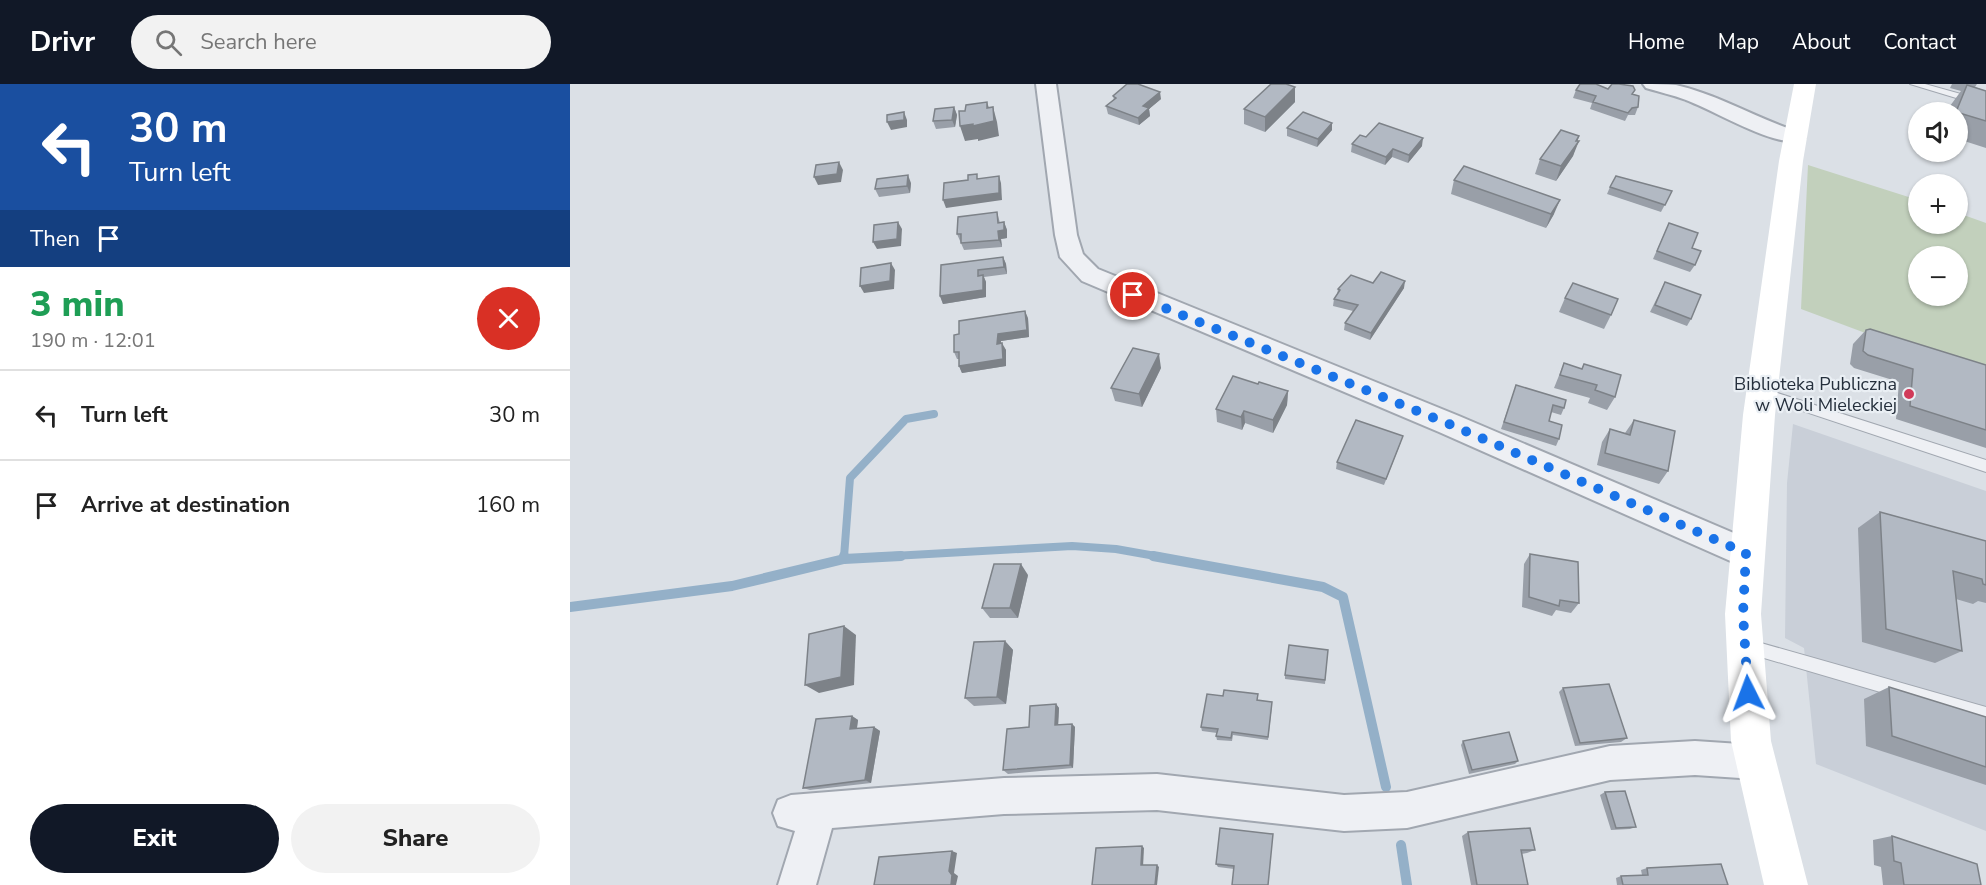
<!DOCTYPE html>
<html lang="en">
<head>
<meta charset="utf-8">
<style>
  :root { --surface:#fff; --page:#f2f2f2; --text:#222; --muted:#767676; --line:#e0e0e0; --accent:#111827 }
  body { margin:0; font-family:"Nunito Sans",sans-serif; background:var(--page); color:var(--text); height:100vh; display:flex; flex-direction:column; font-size:22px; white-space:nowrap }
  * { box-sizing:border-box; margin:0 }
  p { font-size:20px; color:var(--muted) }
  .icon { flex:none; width:33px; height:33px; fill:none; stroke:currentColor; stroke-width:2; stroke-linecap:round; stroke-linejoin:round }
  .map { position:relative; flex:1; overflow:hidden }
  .side { display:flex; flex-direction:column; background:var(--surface); width:570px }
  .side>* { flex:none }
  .guide { background:#1a4fa0; color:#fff; overflow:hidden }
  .fabs { position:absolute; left:1338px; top:18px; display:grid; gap:12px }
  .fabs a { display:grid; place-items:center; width:60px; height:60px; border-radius:50%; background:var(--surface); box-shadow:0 2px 4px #0004; font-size:30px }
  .pin { position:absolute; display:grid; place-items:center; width:51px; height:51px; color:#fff; margin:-26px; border:3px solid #fff; border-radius:50%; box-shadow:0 2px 6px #0007 }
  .me { position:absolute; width:66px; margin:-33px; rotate:357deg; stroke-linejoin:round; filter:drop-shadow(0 0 4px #0008) }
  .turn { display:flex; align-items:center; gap:21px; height:126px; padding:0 30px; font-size:27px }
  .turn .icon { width:78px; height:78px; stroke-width:2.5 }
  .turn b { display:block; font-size:42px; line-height:51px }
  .then { display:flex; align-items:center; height:57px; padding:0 30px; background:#0003; gap:12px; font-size:22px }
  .round { display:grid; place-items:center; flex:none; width:63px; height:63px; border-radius:32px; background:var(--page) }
  .headline { display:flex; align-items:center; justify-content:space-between; height:102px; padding:0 30px }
  h1 { font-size:36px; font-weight:800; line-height:45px; color:#1e9e55 }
  .button { display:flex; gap:12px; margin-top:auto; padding:12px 30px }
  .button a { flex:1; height:69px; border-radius:36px; background:var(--accent); color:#fff; font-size:24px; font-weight:800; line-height:69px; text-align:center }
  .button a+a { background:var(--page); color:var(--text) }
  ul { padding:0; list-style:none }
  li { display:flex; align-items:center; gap:18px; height:90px; padding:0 30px; border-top:2px solid var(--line) }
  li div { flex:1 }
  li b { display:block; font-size:22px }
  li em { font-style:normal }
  header { display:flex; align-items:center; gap:36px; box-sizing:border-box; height:84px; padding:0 30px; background:var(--accent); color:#fff }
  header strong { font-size:28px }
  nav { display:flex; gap:33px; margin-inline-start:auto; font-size:21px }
  .search { width:420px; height:54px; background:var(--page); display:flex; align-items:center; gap:15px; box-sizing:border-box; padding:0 21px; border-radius:33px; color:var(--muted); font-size:22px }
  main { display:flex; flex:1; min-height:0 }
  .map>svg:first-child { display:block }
  .built { fill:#c9cfd8 }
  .green { fill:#c2d0bc; fill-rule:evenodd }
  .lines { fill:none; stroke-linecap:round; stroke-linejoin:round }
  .stream-far1 { stroke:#94b0c8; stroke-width:8 }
  .stream { stroke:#94b0c8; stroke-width:10 }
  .lane-casing { stroke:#a1a7b0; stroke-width:2 }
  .street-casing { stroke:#a1a7b0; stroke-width:4 }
  .lane { fill:#eef0f4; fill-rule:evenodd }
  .street { fill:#eef0f4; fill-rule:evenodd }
  .secondary { fill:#fff; fill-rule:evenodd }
  .wall { fill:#999fa8 }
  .shaded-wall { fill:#7d8288 }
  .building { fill:#b2b9c3; stroke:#7d8288; stroke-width:1.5 }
  .route { stroke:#1a73e8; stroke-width:10; stroke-dasharray:0 18 }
  .poi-dot { fill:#d13a59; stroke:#eaeff4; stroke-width:2 }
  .labels { text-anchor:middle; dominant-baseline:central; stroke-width:4.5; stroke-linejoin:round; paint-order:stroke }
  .poi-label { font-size:18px; fill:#252f3c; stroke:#eaeff4; text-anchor:end }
</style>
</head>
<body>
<header>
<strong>Drivr</strong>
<div class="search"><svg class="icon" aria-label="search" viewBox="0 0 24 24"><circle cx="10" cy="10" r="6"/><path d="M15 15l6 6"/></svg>Search here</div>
<nav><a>Home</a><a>Map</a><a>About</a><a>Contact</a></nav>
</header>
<main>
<section class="side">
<div class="guide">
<div class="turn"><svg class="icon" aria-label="left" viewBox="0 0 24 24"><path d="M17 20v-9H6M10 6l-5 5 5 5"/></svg><div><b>30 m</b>Turn left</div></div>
<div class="then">Then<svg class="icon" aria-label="arrive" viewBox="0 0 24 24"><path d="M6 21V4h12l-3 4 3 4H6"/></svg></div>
</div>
<div class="headline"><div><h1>3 min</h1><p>190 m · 12:01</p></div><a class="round" style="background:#d93025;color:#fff"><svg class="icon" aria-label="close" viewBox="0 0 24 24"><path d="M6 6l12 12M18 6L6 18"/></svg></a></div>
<ul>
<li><svg class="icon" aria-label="left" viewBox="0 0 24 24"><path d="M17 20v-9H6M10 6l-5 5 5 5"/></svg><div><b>Turn left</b></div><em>30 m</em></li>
<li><svg class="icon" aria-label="arrive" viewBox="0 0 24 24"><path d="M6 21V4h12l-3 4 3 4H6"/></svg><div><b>Arrive at destination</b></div><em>160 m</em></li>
</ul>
<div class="button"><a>Exit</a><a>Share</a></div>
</section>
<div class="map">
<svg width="1416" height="801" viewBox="0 0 1416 801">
  <rect width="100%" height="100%" fill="#dbe0e6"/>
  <polygon class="built" points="1223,340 1416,407 1416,747 1246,680 1234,564 1215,554 1217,399"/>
  <path class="green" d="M1238 81 1348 116V140H1388V129L1416 139V294L1231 225ZM1348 172H1388V212H1348Z"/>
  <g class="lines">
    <g class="stream-far1">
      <polyline points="274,473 280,394 336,335 364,330"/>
      <polyline points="305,473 502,462 546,465 591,473"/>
    </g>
    <g class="stream">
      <polyline points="583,472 753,503 773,513 816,703"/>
      <polyline points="274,475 274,472"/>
      <polyline points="0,523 162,502 274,475 331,472"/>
      <polyline points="831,761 837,801"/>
    </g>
    <g class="lane-casing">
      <g id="lane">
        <polygon points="1340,0 1355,0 1416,17 1416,23"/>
        <polygon points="1192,304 1416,376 1416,388 1188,312 1186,309 1188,306"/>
        <polygon points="1177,555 1416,623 1416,639 1177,569 1172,567 1169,562 1172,557"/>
      </g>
    </g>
    <g class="street-casing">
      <g id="street">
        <polygon points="466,0 486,0 507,151 513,170 528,185 889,332 1187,459 1191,469 1187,479 1176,482 1165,479 869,348 512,197 490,173 485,151"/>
        <path d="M1073 0C1084 0 1096 0 1106 1 1150 11 1189 36 1232 49L1235 53 1232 57C1205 64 1144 26 1116 16 1103 11 1089 8 1076 4Z"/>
        <polygon points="1125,657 1185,661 1197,666 1202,678 1197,690 1185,695 1125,691 1040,696 837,744 774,747 587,726 434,730 262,744 246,801 208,801 225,747 208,742 203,729 208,716 221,711 434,694 587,690 774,711 837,708 1040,662"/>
      </g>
    </g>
    <use href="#lane" class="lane"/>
    <use href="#street" class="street"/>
    <polygon class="secondary" points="1224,0 1246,0 1233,77 1205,331 1191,530 1201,657 1238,801 1194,801 1161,657 1155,530 1173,331 1209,77"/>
  </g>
  <g class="wall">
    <polygon points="1382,0 1407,0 1405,3 1416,7 1416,64 1388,55 1388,28 1377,28 1380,22 1391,7 1380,4"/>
    <polygon points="1038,5 1065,6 1063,10 1068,23 1065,31 1058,31 1055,37 1020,25 1022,19 1003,14 1006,6"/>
    <polygon points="543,12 591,15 579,25 580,32 569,41 538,30 536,22 544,16"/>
    <polygon points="725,18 695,48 674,40 674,25"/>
    <polygon points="384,23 387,31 385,43 366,45 363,37"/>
    <polygon points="762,39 762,46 747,63 717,52 717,44"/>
    <polygon points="796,53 852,62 838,79 822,73 815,81 781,68 782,60"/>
    <polygon points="1007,57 1003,72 986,97 965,90 970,75"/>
    <polygon points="884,96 984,130 976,144 881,110"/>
    <polygon points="341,99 340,109 309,113 305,105"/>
    <polygon points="1040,103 1102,107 1091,128 1037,110"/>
    <polygon points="427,128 430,139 434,138 437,146 437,154 431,155 432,163 394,166 387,150"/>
    <polygon points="1099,139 1122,164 1125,181 1120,188 1083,175"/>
    <polygon points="433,173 436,180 437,190 414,193 416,198 416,213 373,220 370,212 371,181"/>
    <polygon points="1095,198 1121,235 1117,242 1080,228"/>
    <polygon points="803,199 834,204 800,256 774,246 775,239 783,227 763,222 764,215 767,211 768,205"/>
    <polygon points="995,214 1041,231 1034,245 989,228"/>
    <polygon points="458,234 459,253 431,257 431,260 436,266 436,282 392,289 389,282 389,275 387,275 384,268"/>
    <polygon points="1296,246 1416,281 1416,364 1326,335 1329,298 1284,284 1280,280 1283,260"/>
    <polygon points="994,279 1012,285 1014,280 1045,313 1037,326 1018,319 1020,314 984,304"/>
    <polygon points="591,284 572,323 545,317 541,304"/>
    <polygon points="688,300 718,307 717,321 703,349 675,339 672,346 647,338 646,325"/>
    <polygon points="946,301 994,324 991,331 981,328 979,337 989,355 986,362 931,345"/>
    <polygon points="1064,336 1098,387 1089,400 1027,381 1032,358 1040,345 1055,349"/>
    <polygon points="831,358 814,401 766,385 767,378"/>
    <polygon points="1310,428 1416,457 1416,519 1408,517 1403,520 1386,515 1392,567 1365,579 1292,558 1288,444"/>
    <polygon points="960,470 1009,519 1001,529 986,526 982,532 952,523 954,480"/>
    <polygon points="458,491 448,534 420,534 412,524"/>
    <polygon points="435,557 443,566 436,620 404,622 395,614"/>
    <polygon points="758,566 755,600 715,595 715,591"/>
    <polygon points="1319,603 1416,633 1416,701 1296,662 1294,615"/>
    <polygon points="993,604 1057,654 1051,658 1005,662 989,608"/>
    <polygon points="688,610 688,616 702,622 698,656 663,651 662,657 647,656 646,652 647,649 632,647 631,643 653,612"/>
    <polygon points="486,620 489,624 488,640 502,640 505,643 503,684 438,690 433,686"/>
    <polygon points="282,632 288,636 287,645 304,643 310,647 301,699 240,706 233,704"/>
    <polygon points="893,657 948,677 945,680 899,690 891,661"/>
    <polygon points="1035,708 1066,743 1060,745 1041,746 1030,711"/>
    <polygon points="898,748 965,766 957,769 951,770 958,801 901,801 892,752"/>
    <polygon points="1322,752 1411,801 1313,801 1311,783 1304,781 1303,756"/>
    <polygon points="703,754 664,785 648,783 646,780"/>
    <polygon points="1077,784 1158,801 1047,801 1046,794 1051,792 1072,791 1071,786"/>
  </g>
  <g class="shaded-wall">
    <polygon points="725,3 725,18 695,48 695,33"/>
    <polygon points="590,8 591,15 579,25 580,32 569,41 568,34 573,22"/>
    <polygon points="417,18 422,33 423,23 427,38 429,52 408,57 408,55 395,57 390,42 417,24"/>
    <polygon points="384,23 387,31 385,43 382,36"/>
    <polygon points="334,28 337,36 337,43 321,46 317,38"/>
    <polygon points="762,39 762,46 747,63 748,55"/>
    <polygon points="1009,52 1006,62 1009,57 1003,72 986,97 991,82"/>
    <polygon points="853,54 852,62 838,79 839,71"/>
    <polygon points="823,65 822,73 815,81 816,73"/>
    <polygon points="269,78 273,86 271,98 248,101 244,93"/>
    <polygon points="338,91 341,99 340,109 337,102"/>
    <polygon points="429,92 431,99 432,116 376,124 373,116"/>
    <polygon points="990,116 984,130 976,144 981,130"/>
    <polygon points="328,138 332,145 331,162 307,165 303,158"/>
    <polygon points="434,138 437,146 437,154 431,155 432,163 429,156 428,147"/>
    <polygon points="433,173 436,180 437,190 434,183"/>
    <polygon points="321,179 325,186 324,205 294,209 290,202"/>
    <polygon points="413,191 416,198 416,213 373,220 370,212"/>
    <polygon points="835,197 834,204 800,256 801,249"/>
    <polygon points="455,227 458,234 459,253 431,257 431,267 427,260 428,250"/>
    <polygon points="432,259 436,266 436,282 392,289 389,282"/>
    <polygon points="589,270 591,284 572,323 569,310"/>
    <polygon points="718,307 717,321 703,349 703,336"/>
    <polygon points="674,327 675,339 672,346 671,333"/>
    <polygon points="451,480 458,491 448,534 440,524"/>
    <polygon points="274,542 286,551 284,601 249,609 235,601"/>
    <polygon points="435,557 443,566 436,620 427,613"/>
    <polygon points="486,620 489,624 488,644 485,641"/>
    <polygon points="282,632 288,636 286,649 280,645"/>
    <polygon points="502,640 505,643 503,684 500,681"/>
    <polygon points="304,643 310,647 301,699 295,696"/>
    <polygon points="572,762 574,764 573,783 571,781"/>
    <polygon points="382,767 387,769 384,789 388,792 386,801 381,801 379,787"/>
    <polygon points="587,781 589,783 587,801 585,801"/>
  </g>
  <g class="building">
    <polygon points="557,0 568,0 590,8 573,22 579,24 568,34 536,22 546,14 543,12"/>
    <polygon points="701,0 716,0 725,3 695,33 674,25"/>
    <polygon points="1010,0 1026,0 1038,5 1042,0 1049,0 1063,2 1065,6 1062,10 1069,12 1068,23 1062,24 1058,29 1023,18 1026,12 1006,6"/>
    <polygon points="1397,1 1416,7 1416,37 1386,28"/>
    <polygon points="417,18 417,24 423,23 424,37 403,42 403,40 390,42 389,27 395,27 396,21"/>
    <polygon points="384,23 382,36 363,37 365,25"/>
    <polygon points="334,28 334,36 317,38 317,31"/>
    <polygon points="733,28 762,39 748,55 717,44"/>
    <polygon points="809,39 853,54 839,71 823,65 816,73 782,60 790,51 796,53"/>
    <polygon points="991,46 1009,52 1006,57 1009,57 991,82 970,75"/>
    <polygon points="269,78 267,90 244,93 246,81"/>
    <polygon points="894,82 990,116 981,130 884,96"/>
    <polygon points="407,90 407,95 429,92 429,109 373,116 374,99 398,96 398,91"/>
    <polygon points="338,91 337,102 305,105 307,95"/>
    <polygon points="1046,92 1102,107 1095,121 1040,103"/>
    <polygon points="427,128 428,139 434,138 434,146 428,147 429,156 391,159 391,150 387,150 388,133"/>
    <polygon points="328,138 327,155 303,158 304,141"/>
    <polygon points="1099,139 1128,149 1122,164 1131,167 1125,181 1087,167"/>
    <polygon points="433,173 434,183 408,186 408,192 413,191 413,206 370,212 371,181"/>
    <polygon points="321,179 320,197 290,202 291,184"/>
    <polygon points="811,188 835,197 801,249 775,239 788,221 764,215 770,206 768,205 781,191 803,199"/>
    <polygon points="1095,198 1131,211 1121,235 1085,221"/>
    <polygon points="1003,199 1048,215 1041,231 995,214"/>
    <polygon points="455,227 457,246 428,250 427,260 432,259 433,275 389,282 389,268 384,268 384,251 389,250 389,237"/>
    <polygon points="1300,245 1416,281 1416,346 1340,322 1343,285 1298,271 1293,267 1296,246"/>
    <polygon points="563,264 589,270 569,310 541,304"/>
    <polygon points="994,279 1012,285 1014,280 1051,291 1045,313 1025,306 1027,301 990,291"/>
    <polygon points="663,292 688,300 689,298 718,307 703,336 674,327 671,333 646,325"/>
    <polygon points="946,301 996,316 994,324 983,321 979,337 992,341 989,355 934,338"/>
    <polygon points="786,336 833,352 816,395 767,378"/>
    <polygon points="1064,336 1105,347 1098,387 1035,369 1040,345 1060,351"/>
    <polygon points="1310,428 1416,457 1416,501 1413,500 1412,495 1383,487 1392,567 1316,545"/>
    <polygon points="960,470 1008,478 1009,519 990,516 989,522 959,513"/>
    <polygon points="424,480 451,480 440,524 412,524"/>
    <polygon points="274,542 271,593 235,601 239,550"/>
    <polygon points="435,557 427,613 395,614 404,558"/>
    <polygon points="719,561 758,566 755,596 715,591"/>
    <polygon points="1039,600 1057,654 1010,659 993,604"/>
    <polygon points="1319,603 1416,633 1416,683 1322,652"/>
    <polygon points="654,606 688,610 687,616 702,618 698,653 662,648 661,654 646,652 648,645 631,643 637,610 653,612"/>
    <polygon points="486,620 485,641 502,640 500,681 433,686 437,645 459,643 460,622"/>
    <polygon points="282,632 280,645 304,643 295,696 233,704 246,635"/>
    <polygon points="939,648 948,677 902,686 893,657"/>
    <polygon points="1055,707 1066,743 1046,744 1035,708"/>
    <polygon points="650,744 703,750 698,801 662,801 664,782 646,780"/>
    <polygon points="960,744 965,766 951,766 958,801 907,801 898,748"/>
    <polygon points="1322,752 1407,780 1411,801 1334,801 1331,779 1324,777"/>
    <polygon points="572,762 571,781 587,781 585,801 522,801 526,764"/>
    <polygon points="382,767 379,787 382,791 381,801 304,801 309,773"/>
    <polygon points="1151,780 1158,801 1053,801 1051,792 1078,791 1077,784"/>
  </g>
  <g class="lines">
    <polyline class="route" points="563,211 879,340 1176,469 1173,530 1178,609"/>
  </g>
  <circle class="poi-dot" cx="1339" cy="310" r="6"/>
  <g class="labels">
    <g class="poi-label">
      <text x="1327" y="300">Biblioteka Publiczna<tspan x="1327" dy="21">w Woli Mieleckiej</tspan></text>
    </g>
  </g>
</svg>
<div class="fabs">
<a><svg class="icon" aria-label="sound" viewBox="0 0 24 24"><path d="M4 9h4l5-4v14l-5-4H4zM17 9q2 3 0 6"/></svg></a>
<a>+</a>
<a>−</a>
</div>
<div class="pin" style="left:563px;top:211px;background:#d93025"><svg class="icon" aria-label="arrive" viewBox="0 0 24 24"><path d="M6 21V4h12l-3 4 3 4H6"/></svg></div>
<svg class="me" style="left:1178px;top:609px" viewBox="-20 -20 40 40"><path d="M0-17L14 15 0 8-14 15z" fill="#1a73e8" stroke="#fff" stroke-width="4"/></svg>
</div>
</main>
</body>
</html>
